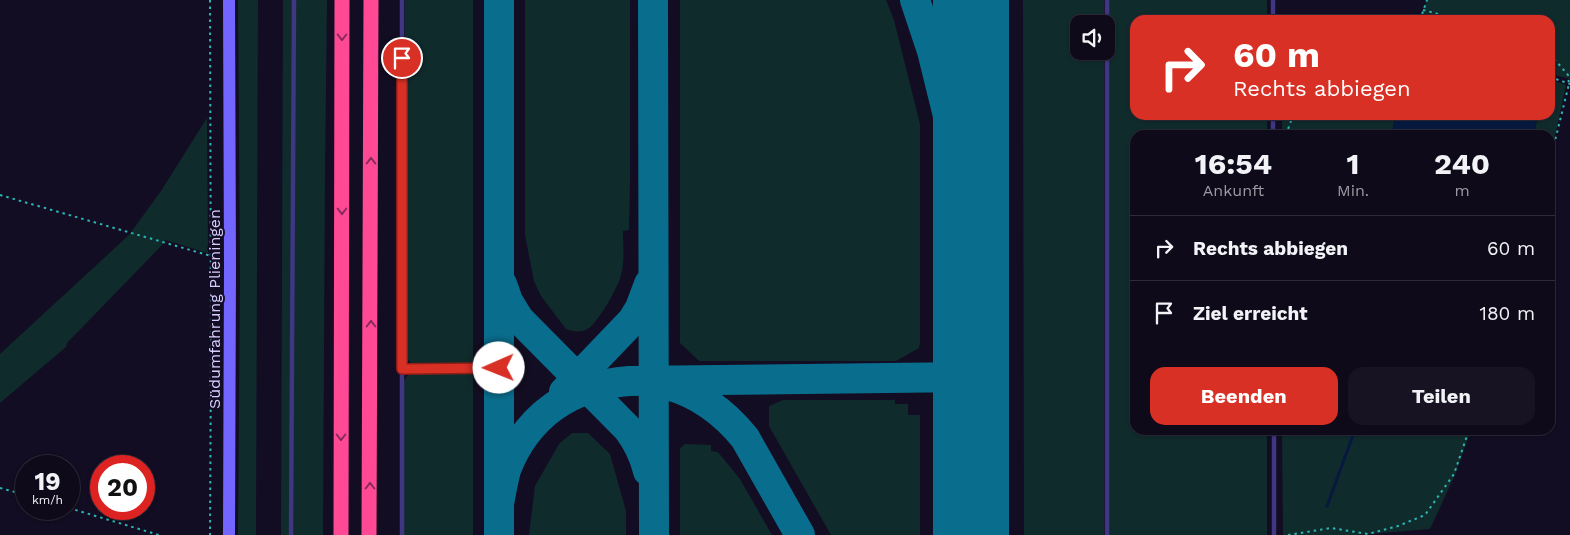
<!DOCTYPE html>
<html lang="de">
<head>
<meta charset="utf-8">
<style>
  :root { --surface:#0e0a1a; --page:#171323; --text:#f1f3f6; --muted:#9b9aa2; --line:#2e2b39; --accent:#d93025 }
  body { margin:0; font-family:"Work Sans",sans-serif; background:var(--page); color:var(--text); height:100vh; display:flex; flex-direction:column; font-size:19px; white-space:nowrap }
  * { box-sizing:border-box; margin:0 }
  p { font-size:16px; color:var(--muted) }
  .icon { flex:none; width:28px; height:28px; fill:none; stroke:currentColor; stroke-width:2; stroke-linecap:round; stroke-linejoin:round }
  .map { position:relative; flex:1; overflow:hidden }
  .details { position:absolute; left:1130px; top:130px; width:425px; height:305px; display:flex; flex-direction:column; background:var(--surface); border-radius:15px; box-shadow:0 1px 4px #0004,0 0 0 1px var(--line) }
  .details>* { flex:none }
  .guide { position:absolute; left:1130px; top:15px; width:425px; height:105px; border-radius:15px; box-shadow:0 1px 4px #0004,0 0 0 1px var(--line); background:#d93025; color:#fff; overflow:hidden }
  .buttons { position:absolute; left:1070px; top:15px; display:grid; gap:10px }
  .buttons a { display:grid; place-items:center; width:45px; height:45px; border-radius:10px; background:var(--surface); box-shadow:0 1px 4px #0004,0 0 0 1px var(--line); font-size:25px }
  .speed { position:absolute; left:15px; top:455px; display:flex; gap:10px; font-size:25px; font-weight:700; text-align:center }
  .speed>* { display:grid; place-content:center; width:65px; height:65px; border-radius:50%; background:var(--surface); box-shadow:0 1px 4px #0004,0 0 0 1px var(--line); line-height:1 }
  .speed small { font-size:12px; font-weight:400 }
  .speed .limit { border:8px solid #d22; background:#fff; color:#111 }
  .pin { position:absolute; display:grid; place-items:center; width:42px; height:42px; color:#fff; margin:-21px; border:2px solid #fff; border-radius:50%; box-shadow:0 1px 5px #0007 }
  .me { position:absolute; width:55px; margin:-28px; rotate:269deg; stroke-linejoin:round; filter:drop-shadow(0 0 4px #0008) }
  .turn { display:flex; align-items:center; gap:18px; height:105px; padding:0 20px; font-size:22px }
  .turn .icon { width:65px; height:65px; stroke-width:2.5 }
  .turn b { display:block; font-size:35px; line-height:42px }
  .eta { display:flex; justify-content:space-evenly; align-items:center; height:85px; text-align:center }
  .eta b { font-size:30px; font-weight:700; line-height:35px }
  .cta { display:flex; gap:10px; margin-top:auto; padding:10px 20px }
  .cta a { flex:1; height:58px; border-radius:15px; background:var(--accent); color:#fff; font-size:20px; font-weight:700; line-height:58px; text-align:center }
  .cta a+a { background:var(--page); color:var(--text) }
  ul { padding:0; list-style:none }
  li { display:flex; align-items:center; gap:15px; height:65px; padding:0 20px; border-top:1px solid var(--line) }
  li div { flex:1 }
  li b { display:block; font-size:19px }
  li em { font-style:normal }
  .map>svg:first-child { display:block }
  .green { fill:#102b2c }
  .water { fill:#081940 }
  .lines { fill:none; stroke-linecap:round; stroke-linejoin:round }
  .stream { stroke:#081940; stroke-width:3 }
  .taxiway { stroke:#096e8e; stroke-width:30 }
  .runway { stroke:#096e8e; stroke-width:76 }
  .path { stroke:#2cb5b5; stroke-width:2; stroke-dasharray:2.5 4; stroke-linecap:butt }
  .lane { stroke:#3f3782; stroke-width:4.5 }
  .secondary { stroke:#7365ff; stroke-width:12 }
  .highway { stroke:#ff4994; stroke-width:15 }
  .oneway { stroke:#882b5b }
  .route-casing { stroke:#8d1f18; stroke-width:12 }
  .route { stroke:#d93025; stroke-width:9 }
  .labels { text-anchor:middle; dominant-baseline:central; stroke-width:4; stroke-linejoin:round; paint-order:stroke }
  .street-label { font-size:16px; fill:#d7ceff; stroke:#120d22 }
</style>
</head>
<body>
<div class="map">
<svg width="1570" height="535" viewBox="0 0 1570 535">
  <rect width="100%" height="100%" fill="#120d22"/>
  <g class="green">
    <polygon points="238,0 258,0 256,535 238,535 240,274"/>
    <polygon points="283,0 327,0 325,173 323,535 281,535"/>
    <polygon points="405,0 473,0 473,364 416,365 410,362 404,355"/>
    <path d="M525 0H630V184L629 230 623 231C623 245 625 261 621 275 619 286 598 322 589 328 582 333 573 332 566 329L541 296 534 281 525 235Z"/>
    <polygon points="680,0 886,0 894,20 920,124 920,343 919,348 896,361 699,361 680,343"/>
    <polygon points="1023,0 1104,0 1104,24 1079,24 1079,51 1104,51 1104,535 1024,535"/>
    <polygon points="1109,0 1267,0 1267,20 1135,20 1135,115 1267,115 1267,135 1135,135 1135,430 1267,430 1267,535 1109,535"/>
    <polygon points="1427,0 1570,0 1570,79 1550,74 1550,20 1420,20"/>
    <polygon points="1550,79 1566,85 1550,160 1550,135 1534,135 1538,115 1550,115"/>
    <polygon points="1282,115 1395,115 1392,135 1282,135"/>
    <polygon points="207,118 208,253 165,240 163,244 67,343 66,347 0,403 0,354 129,235 161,191"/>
    <polygon points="413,372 473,372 473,535 404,535 404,382 407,376"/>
    <polygon points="783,400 895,400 895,404 908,404 908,415 920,415 920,535 831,535 769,426 769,406"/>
    <polygon points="1282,430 1471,430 1455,475 1430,529 1357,535 1283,535"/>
    <polygon points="572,433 588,433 610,454 626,511 626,535 529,535 535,486 559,444"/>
    <polygon points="685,444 711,445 711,451 718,452 740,479 772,535 680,535 680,448"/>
  </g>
  <polygon class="water" points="1395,115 1538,115 1533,135 1392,135"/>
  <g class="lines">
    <polyline class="stream" points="1327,506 1355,430"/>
    <g class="taxiway">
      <polyline points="653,0 654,535"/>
      <polyline points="915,0 932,51 950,124 972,195"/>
      <path d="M502 284 508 301 519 319 628 429C638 442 644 455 648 471"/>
      <path d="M668 385C700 394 724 412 745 438L800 535"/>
      <polyline points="564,392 632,321 640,308 649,284"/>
      <path d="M499 504C501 493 503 481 506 470 527 415 572 385 629 381L971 377"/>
      <polyline points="499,535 499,0"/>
    </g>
    <polyline class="runway" points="971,535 971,0"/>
    <g class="path">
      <polyline points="210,0 211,350 210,535"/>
      <polyline points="1423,10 1461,20"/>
      <polyline points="1420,20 1427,0"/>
      <polyline points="1550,54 1568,75 1569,84 1550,161"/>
      <polyline points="1550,77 1570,84"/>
      <polyline points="1286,135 1293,115"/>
      <polyline points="0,195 211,256"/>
      <polyline points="0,488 26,495"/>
      <polyline points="69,508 159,535"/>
      <polyline points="1288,535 1331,528 1368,534 1398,526 1425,515 1454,474 1469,430"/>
    </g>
    <g class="lane">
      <polyline points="402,0 402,535"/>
      <polyline points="1273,20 1273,0"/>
      <polyline points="1273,115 1273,135"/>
      <polyline points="402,369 499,368"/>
      <polyline points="1274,430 1274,535"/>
      <polyline points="291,535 294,0"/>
      <polyline points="1107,535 1107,0"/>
    </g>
    <polyline class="secondary" points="229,535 230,266 229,0"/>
    <g class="highway">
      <polyline points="341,535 342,0"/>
      <polyline points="369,535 371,0"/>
    </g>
  </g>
  <defs><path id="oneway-chevron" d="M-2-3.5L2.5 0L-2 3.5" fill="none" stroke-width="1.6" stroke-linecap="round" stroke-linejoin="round" transform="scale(1.25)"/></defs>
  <g class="oneway">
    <use href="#oneway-chevron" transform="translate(342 37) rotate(90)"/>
    <use href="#oneway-chevron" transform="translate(371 161) rotate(-90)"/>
    <use href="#oneway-chevron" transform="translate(342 211) rotate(90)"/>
    <use href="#oneway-chevron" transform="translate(371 324) rotate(-90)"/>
    <use href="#oneway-chevron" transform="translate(341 437) rotate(90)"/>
    <use href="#oneway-chevron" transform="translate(370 486) rotate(-90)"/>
  </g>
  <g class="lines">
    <g class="route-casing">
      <polyline id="route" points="402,58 402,369 499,368"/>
    </g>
    <use href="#route" class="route"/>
  </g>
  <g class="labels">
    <g class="street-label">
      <text transform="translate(214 309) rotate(-90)">Südumfahrung Plieningen</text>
    </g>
  </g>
</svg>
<div class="buttons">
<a><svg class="icon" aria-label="sound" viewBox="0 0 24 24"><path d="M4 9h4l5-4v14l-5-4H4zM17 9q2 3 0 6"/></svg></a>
</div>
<div class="speed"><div>19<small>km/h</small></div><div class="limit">20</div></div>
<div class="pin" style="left:402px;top:58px;background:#d93025"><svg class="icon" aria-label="arrive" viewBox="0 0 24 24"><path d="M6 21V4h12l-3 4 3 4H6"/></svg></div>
<svg class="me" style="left:499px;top:368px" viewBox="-20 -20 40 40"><circle r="19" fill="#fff"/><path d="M0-13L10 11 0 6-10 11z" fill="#d93025"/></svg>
<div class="guide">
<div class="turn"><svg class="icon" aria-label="right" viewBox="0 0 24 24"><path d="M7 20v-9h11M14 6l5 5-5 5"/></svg><div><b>60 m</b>Rechts abbiegen</div></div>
</div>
<section class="details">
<div class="eta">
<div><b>16:54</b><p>Ankunft</p></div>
<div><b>1</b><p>Min.</p></div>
<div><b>240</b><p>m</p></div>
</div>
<ul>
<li><svg class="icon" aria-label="right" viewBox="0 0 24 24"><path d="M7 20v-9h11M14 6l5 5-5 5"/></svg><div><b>Rechts abbiegen</b></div><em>60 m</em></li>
<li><svg class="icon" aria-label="arrive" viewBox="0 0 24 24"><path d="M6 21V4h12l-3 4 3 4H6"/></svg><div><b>Ziel erreicht</b></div><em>180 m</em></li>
</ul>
<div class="cta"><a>Beenden</a><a>Teilen</a></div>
</section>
</div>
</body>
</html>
